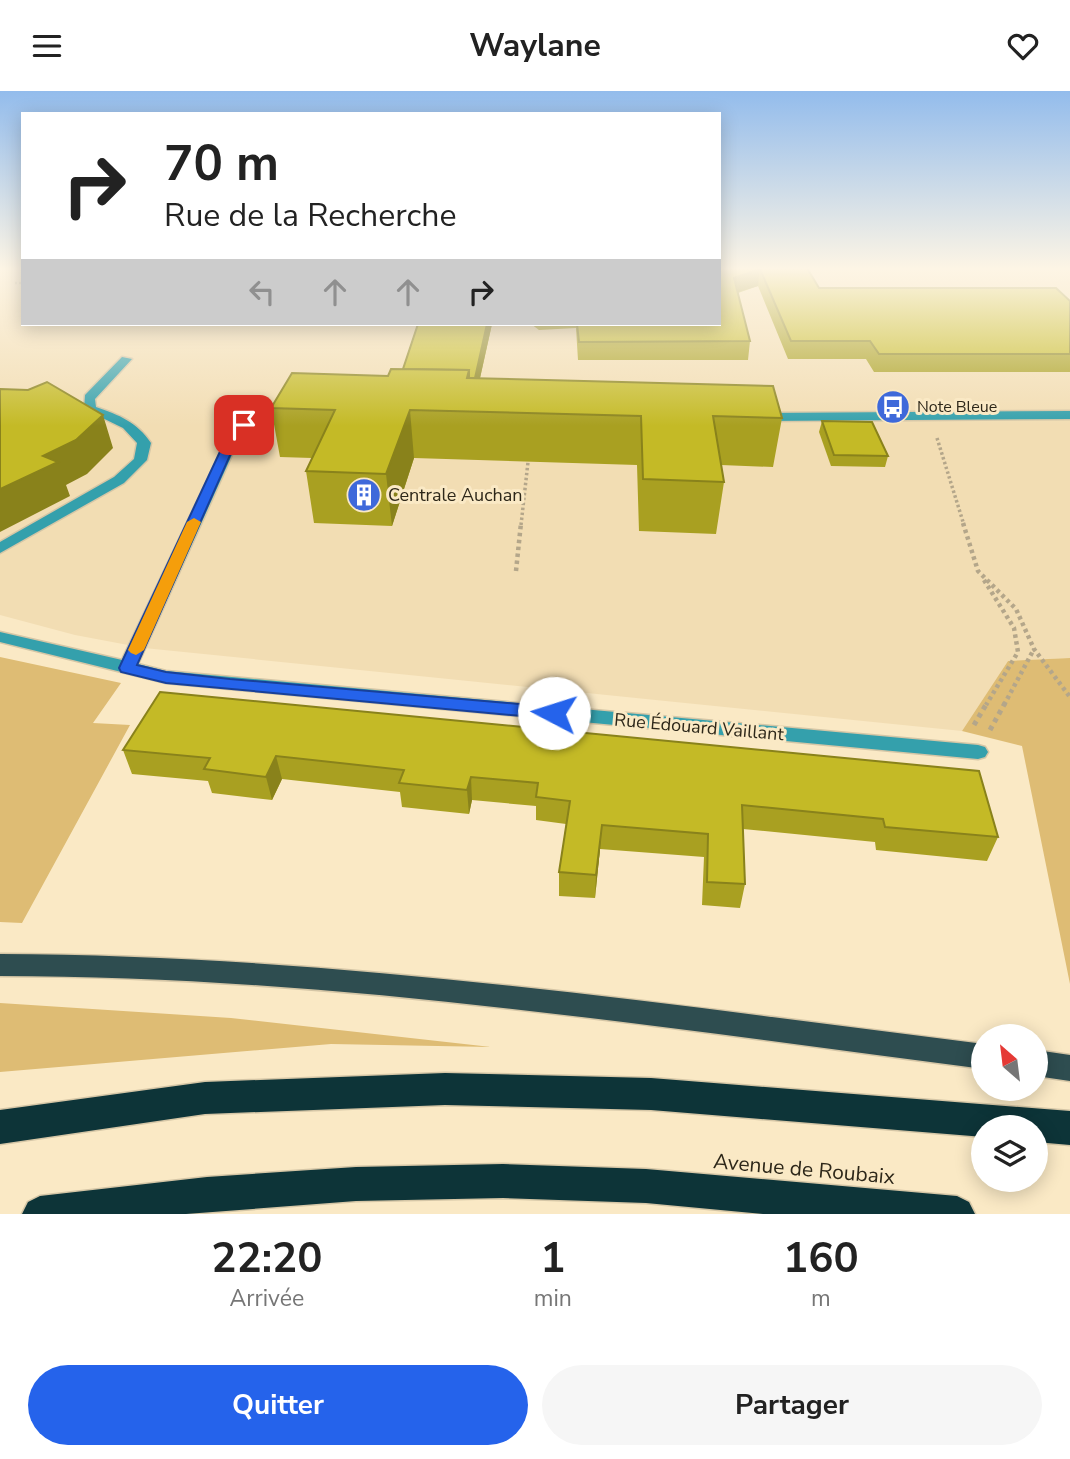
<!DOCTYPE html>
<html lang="fr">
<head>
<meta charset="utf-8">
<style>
  :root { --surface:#fff; --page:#f6f6f6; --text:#222; --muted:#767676; --accent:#2563eb }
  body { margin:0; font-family:"Nunito Sans",sans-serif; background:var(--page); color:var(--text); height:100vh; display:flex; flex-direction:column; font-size:26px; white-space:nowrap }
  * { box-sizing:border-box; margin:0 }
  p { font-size:23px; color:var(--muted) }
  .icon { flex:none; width:38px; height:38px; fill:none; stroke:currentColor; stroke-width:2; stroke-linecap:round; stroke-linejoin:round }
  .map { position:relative; height:1123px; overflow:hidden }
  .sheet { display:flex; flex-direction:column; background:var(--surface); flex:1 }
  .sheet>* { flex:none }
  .guide { position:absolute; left:21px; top:21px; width:700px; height:214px; border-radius:0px; box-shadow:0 4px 18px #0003; background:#fff; color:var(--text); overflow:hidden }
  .needle { width:46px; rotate:332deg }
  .fabs { position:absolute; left:971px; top:933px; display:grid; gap:14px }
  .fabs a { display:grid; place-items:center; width:77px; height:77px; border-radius:50%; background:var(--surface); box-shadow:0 4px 18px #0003; font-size:35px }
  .pin { position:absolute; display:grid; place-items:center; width:60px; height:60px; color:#fff; margin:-30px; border-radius:14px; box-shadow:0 4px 10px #0006 }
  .me { position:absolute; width:77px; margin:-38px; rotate:275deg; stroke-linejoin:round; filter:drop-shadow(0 0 5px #0008) }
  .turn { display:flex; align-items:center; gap:24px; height:147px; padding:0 28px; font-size:32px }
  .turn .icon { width:91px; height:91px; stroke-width:2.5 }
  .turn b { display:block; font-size:49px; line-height:60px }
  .lanes { display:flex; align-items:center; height:66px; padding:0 28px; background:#0003; justify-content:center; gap:35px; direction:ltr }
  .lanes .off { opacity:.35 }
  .eta { display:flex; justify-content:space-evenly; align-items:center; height:119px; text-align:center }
  .eta b { font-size:42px; font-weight:700; line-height:49px }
  .action { display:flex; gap:14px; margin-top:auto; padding:14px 28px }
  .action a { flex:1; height:80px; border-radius:42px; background:var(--accent); color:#fff; font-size:28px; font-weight:700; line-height:80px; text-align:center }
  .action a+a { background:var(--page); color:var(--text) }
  header { display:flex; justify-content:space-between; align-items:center; height:91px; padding:0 28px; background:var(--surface); font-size:32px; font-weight:700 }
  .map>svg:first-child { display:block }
  .built { fill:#f2ddb3 }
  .green { fill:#debc74 }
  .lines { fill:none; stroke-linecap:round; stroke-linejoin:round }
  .lane-casing { stroke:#d5c6a6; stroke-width:3 }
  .street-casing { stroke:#d5c6a6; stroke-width:3 }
  .primary-casing { stroke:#d5c6a6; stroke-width:3 }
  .highway-casing { stroke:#d5c6a6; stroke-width:3 }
  .path-far3 { stroke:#b4a68a; stroke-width:2.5; stroke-dasharray:2 2; stroke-linecap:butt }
  .path-far2 { stroke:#b4a68a; stroke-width:3.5; stroke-dasharray:2.5 2.5; stroke-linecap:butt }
  .path-far1 { stroke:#b4a68a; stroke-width:4.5; stroke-dasharray:3.5 3.5; stroke-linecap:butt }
  .path { stroke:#b4a68a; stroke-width:5; stroke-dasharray:4.5 4.5; stroke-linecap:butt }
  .lane { fill:#34a0ac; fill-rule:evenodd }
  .street { fill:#34a0ac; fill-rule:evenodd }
  .primary { fill:#2e4d50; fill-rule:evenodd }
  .highway { fill:#0d3438; fill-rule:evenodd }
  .wall { fill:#a9a021 }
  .shaded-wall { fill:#89821b }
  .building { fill:#c4ba26; stroke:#89821b; stroke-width:2 }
  .route { fill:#2563eb; stroke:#184099; stroke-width:2 }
  .slow { fill:#f59e0b }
  .labels { text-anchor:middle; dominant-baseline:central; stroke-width:6; stroke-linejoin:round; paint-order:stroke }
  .far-poi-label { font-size:16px; fill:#2d2719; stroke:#fae9c5; text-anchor:start }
  .poi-label { font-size:18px; fill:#2d2719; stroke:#fae9c5; text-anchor:start }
  .street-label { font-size:18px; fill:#2d2719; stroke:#fae9c5 }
  .near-street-label { font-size:21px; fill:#2d2719; stroke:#fae9c5 }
</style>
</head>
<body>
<header><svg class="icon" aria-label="menu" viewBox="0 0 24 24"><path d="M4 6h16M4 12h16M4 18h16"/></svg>Waylane<svg class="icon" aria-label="heart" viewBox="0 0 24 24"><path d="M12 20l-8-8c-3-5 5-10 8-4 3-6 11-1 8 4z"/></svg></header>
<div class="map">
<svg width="1070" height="1123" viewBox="0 0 1070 1123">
  <rect width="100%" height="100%" fill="#fae9c5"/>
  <polygon class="built" points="0,177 23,177 23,233 719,233 719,177 1070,177 1070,567 1008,570 962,640 144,557 75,544 0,524"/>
  <g class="green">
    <polygon points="0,566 121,592 93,632 130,634 22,832 0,831"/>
    <polygon points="1070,567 1070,893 1022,655 962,640 1008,570"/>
    <polygon points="0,912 231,927 491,956 331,953 0,981"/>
  </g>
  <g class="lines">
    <g class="lane-casing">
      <path id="lane" d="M122 266 132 268 95 308 96 316C119 324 137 331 151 352L147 369 124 392 0 462V451L114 386 134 368 137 352 123 337 84 318 85 304Z"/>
    </g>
    <g class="street-casing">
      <g id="street">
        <path d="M295 312 301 316 299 319 266 327 240 346 138 573 166 580 978 654 985 656 988 661 985 666 978 668 166 592 0 551V541L122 569 228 345C244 323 269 315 295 312Z"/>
        <polygon points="1070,320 1070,328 761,330 755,326 761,322"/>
      </g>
    </g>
    <g class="primary-casing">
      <g id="primary">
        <path d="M0 863C329 864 657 912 984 953V978C657 936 329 885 0 885Z"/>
        <polygon points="1036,959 1070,964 1070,990 1036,985"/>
      </g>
    </g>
    <g class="highway-casing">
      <g id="highway">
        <polygon points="445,982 651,987 1070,1020 1070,1054 1036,1051 1036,1036 984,1036 984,1046 651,1019 445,1014 205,1023 0,1053 0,1019 205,991"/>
        <polygon points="503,1073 646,1078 957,1105 969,1111 975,1123 763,1123 646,1112 503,1107 356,1110 186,1123 22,1123 28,1111 40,1105 207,1086 356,1076"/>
      </g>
    </g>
    <polyline class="path-far3" points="15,192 23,192"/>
    <g class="path-far2">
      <polyline points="937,347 964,434"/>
      <polyline points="521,434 528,371"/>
    </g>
    <g class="path-far1">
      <polyline points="963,432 978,480 1016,518 1034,558 1070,606"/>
      <polyline points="516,480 521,432"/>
      <polyline points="984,489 1014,537 1018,561 986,614"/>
      <polyline points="1004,614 1034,558"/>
    </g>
    <g class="path">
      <polyline points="974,634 987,612"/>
      <polyline points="990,639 1005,612"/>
    </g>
    <use href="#lane" class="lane"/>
    <use href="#street" class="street"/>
    <use href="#primary" class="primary"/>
    <use href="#highway" class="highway"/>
  </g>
  <g class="wall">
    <polygon points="719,177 807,177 819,197 1070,210 1070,281 874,281 866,268 788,268 758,195 738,202 750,250 748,269 578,269 576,237 539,239 531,233 719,233"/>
    <polygon points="418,233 492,233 480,287 782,327 773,376 721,374 724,391 716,443 639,440 637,374 414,367 392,435 314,432 306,380 312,367 280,366 271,317 388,285 403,278"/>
    <polygon points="822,330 888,365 885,376 831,375 819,341"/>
    <polygon points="160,601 998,746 987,770 876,759 875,751 743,738 745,793 740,817 702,814 704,766 600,758 595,807 559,805 559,781 566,733 536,729 536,715 472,709 469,723 402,716 400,701 282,688 272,709 212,702 208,690 132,683 123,659"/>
  </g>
  <g class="shaded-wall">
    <polygon points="760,178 758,195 732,203 734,187"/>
    <polygon points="487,233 492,233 474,314 473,294"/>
    <polygon points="410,319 414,367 392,435 386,383"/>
    <polygon points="103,324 113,357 87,383 66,394 70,405 0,441 0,398 43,365"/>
    <polygon points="276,665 282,688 272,709 266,686"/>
    <polygon points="471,686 472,709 469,723 467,699"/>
    <polygon points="602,734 600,758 595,807 596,784"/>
  </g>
  <g class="building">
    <polygon points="719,177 807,177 819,197 1056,197 1070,210 1070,263 879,263 870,250 791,250 760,178 734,187 750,250 579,251 577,233 719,233"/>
    <polygon points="418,233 487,233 475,287 469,287 469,279 403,278"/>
    <polygon points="391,278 469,279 467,287 773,295 782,327 713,325 724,391 643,388 641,325 410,319 386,383 306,380 335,319 271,317 292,282 388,285"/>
    <polygon points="47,291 103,324 76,349 43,365 58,371 0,398 0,298 28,299"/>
    <polygon points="822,330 872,331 888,365 834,364"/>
    <polygon points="160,601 979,680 998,746 885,736 883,728 742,714 745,793 707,791 708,743 602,734 596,784 559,781 570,710 536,706 538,692 471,686 467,699 399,692 404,679 276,665 266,686 204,678 210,667 123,659"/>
  </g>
  <linearGradient id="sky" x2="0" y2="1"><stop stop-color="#93bcec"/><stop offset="0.53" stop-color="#fdf5e5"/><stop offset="1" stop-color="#fdf5e5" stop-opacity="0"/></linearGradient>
  <rect width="1070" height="335" fill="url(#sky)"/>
  <polygon class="route" points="240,332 250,334 235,353 137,574 166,581 230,588 554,616 560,618 562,622 560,626 554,628 166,592 121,581 119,577 224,352"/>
  <polygon class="slow" points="194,427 201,431 144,559 136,564 131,562 128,559 187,431"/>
  <defs>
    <g id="bus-disc" transform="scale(1.75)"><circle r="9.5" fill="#3e69da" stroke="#fae9c5"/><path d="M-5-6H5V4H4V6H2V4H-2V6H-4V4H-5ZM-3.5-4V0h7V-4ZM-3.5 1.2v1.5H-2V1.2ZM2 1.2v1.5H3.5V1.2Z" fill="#fff"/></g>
    <g id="building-disc" transform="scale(1.75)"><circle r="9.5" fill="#3e69da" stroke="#fae9c5"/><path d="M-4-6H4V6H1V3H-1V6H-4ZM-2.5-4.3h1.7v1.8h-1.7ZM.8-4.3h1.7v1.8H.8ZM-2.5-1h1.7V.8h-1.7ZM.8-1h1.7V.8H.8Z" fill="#fff"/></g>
  </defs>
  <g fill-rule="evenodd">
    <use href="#bus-disc" x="893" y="316"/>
    <use href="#building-disc" x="364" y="404"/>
  </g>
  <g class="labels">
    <g class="far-poi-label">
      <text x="917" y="316">Note Bleue</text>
    </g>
    <g class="poi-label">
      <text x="388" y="404">Centrale Auchan</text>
    </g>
    <g class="street-label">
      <text transform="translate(699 636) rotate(5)">Rue Édouard Vaillant</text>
    </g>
    <g class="near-street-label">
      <text transform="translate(804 1078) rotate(5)">Avenue de Roubaix</text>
    </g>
  </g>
</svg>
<div class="fabs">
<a><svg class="needle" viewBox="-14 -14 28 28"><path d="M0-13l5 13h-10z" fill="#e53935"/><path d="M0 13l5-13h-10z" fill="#767676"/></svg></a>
<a><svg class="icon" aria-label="layers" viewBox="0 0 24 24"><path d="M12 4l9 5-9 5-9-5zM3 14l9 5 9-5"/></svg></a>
</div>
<div class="pin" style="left:244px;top:334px;background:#d93025"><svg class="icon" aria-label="arrive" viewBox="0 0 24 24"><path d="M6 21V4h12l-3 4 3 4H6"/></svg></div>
<svg class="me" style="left:554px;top:622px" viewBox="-20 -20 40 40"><circle r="19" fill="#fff"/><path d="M0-13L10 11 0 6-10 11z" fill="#2563eb"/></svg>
<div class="guide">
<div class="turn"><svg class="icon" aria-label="right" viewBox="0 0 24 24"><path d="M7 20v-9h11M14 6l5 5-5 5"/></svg><div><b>70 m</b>Rue de la Recherche</div></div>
<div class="lanes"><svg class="icon off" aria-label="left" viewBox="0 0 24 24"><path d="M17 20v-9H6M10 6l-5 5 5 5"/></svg><svg class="icon off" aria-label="ahead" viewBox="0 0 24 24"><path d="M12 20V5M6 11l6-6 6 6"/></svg><svg class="icon off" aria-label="ahead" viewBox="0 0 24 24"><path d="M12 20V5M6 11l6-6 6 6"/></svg><svg class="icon" aria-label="right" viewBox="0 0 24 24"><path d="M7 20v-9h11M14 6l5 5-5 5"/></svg></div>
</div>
</div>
<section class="sheet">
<div class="eta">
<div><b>22:20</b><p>Arrivée</p></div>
<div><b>1</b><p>min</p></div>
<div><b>160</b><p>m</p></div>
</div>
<div class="action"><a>Quitter</a><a>Partager</a></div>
</section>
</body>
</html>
